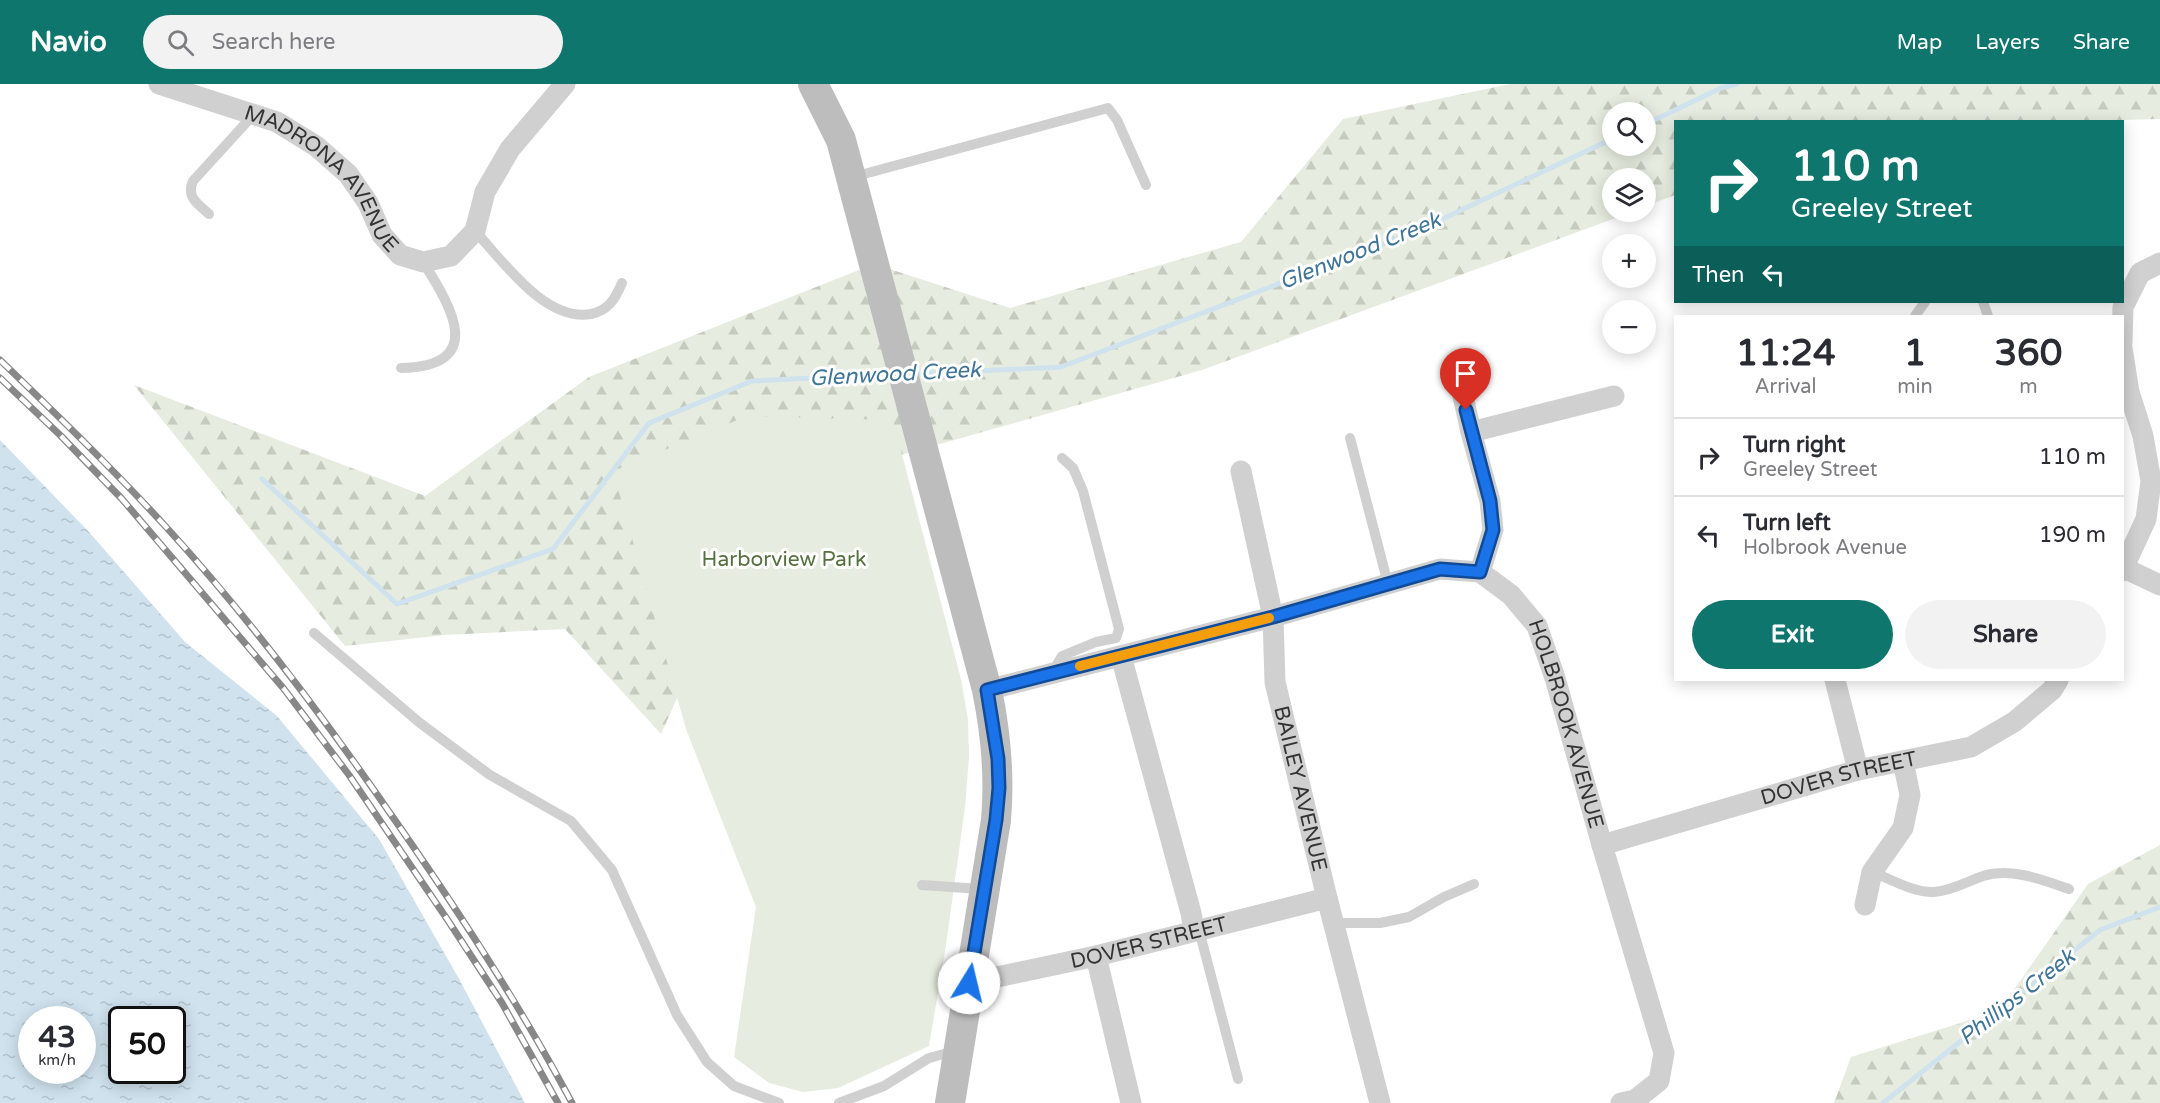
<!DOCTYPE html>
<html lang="en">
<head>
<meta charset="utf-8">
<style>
  :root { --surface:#fff; --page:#f2f2f3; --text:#2b2b33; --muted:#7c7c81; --line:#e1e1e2; --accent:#0f766e }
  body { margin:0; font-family:"Varela Round",sans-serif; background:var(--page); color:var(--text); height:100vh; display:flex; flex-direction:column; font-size:22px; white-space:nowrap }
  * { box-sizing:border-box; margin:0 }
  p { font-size:20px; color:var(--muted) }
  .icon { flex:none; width:33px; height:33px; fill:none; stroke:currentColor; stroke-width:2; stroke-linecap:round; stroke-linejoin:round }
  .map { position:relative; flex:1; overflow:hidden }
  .details { position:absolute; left:1674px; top:231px; width:450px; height:366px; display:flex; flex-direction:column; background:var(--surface); border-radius:0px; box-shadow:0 3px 15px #0003 }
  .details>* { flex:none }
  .top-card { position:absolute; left:1674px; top:36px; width:450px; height:183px; border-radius:0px; box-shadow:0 3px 15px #0003; background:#0f766e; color:#fff; overflow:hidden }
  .fabs { position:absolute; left:1602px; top:18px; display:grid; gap:12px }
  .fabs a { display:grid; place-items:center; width:54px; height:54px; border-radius:50%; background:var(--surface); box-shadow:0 3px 15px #0003; font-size:30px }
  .speed { position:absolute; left:18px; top:922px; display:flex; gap:12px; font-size:30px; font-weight:700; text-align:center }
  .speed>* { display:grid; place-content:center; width:78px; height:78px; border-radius:50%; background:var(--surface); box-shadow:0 3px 15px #0003; line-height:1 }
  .speed small { font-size:15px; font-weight:400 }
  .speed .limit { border:3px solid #111; border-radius:9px; background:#fff; color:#111 }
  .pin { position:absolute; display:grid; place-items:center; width:51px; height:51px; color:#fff; margin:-62px -26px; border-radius:50% 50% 50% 0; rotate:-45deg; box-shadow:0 0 6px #0007 }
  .pin .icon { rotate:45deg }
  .me { position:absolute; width:66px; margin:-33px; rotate:9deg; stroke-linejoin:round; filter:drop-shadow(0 0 4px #0008) }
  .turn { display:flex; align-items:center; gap:21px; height:126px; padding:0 18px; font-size:27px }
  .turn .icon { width:78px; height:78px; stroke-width:2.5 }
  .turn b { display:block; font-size:42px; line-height:51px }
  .then { display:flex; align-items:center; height:57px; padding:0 18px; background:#0003; gap:12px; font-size:22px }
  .eta { display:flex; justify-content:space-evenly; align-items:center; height:102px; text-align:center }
  .eta b { font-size:36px; font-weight:800; line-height:42px }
  .primary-button { display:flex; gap:12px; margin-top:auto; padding:12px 18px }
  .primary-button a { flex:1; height:69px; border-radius:36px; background:var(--accent); color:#fff; font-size:24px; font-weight:800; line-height:69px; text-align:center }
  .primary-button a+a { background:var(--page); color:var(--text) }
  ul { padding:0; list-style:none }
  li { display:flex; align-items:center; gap:18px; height:78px; padding:0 18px; border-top:2px solid var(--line) }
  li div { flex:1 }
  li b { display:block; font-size:22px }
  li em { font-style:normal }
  header { display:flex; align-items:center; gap:36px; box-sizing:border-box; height:84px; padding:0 30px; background:var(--accent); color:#fff }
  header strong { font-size:28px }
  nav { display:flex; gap:33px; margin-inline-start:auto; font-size:21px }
  .search { width:420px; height:54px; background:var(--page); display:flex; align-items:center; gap:15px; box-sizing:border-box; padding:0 21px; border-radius:33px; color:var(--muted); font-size:22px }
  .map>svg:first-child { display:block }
  .forest { fill:url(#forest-firs); fill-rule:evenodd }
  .green { fill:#e6ecdf }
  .water { fill:url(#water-ripples); fill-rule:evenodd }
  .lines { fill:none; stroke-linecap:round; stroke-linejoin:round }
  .stream { stroke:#cfe2ee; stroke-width:5 }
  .lane { stroke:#d0d0d0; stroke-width:10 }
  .street { stroke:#d0d0d0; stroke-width:21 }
  .secondary { stroke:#bdbdbd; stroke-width:30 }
  .rail-casing { stroke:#888; stroke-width:7 }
  .rail { stroke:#fff; stroke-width:4.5; stroke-dasharray:14; stroke-linecap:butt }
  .route-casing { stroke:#114b97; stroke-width:15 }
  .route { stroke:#1a73e8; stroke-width:10 }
  .slow { stroke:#f59e0b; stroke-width:10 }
  .labels { text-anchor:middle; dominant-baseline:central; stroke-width:6; stroke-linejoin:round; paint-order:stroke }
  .street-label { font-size:21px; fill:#333; stroke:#fff }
  .park-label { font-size:21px; fill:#56703f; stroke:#fff }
  .water-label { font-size:22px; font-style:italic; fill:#3f7597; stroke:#fff }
</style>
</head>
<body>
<header>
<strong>Navio</strong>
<div class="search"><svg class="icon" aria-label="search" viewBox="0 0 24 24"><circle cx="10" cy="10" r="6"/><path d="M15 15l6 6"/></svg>Search here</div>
<nav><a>Map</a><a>Layers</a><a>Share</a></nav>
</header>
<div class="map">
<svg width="2160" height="1019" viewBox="0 0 2160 1019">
  <defs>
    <pattern id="forest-firs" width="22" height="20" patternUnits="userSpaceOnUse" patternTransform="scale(1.5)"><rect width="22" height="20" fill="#e6ecdf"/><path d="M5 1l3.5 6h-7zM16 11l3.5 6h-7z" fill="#c6cbc0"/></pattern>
    <pattern id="water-ripples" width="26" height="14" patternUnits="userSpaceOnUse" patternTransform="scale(1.5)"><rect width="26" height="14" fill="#cfe2ee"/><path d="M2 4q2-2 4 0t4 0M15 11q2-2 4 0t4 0" fill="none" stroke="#b2c2cd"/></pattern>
  </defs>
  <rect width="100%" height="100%" fill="#fff"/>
  <g class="forest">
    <path d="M1510 0H2160V35L2046 38H1676L1675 111 1646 122V94H1612V128H1632L1202 286 869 380 699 566 661 650 565 545 444 551 345 562 134 301 425 412 589 293 874 180 1010 224 1241 158 1343 35ZM1612 28H1646V62H1612Z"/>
    <polygon points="2160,761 2160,1019 1834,1019 1851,973 1999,927 2088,800"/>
  </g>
  <polygon class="green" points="747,332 893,336 961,595 968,635 969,673 965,723 946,861 929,962 838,1004 803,1008 769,999 734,973 756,823 686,645 613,387"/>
  <path class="water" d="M0 356 89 448 185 558 277 632 379 755 458 893 525 1019H0ZM32 936H82V987H32ZM122 936H172V987H122Z"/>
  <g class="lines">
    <g class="stream">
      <polyline points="1646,40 1721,4 1737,0"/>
      <polyline points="913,290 1061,283 1417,147 1612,55"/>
      <polyline points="262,395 397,520 553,465 649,339 752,297 894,290"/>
      <polyline points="1883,1019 2100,846 2160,823"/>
    </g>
    <g class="lane">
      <polyline points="853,93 1108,24 1117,36 1146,101"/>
      <path d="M209 130C197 119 186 113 193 97L254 30"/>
      <path d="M475 147C503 177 545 238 591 230 609 226 615 215 622 199"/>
      <polyline points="1983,218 1988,232"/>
      <polyline points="1915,232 1925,218"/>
      <path d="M401 284C486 282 453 225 423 178"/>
      <polyline points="1350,354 1388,500"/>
      <polyline points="314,549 420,639 490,691 571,737 612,786 677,931 707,978 734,1002 779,1019"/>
      <polyline points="1053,587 1062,572 1096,558 1116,554 1119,545 1083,407 1073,384 1062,374"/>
      <path d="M1872 788C1891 795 1914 809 1934 808 1951 807 1968 797 1983 792 2011 783 2043 796 2069 805"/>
      <polyline points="922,801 981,805"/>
      <polyline points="1333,839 1380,839 1409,833 1444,813 1474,800"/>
      <polyline points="1199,846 1238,995"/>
      <polyline points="839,1019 884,1002 929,974 955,967"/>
    </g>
    <g class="street">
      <path id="s1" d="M159 0 277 38 316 62 348 90 368 119 382 151 400 171 423 178 451 172 475 147 485 108 510 65 565 0"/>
      <polyline points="2122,259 2123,223 2140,189 2160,179"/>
      <polyline points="2122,264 2129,308 2143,352 2151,397 2146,435 2122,487"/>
      <path id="s2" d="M1461 303 1471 348 1490 417 1493 446 1480 488 1511 511 1537 542 1555 594 1602 761 1664 969 1659 997 1635 1016 1621 1019"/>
      <polyline points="1471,348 1614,312"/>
      <path id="s3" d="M1241 387 1273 533 1275 598 1327 814 1380 1019"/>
      <polyline points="2124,484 2160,501"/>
      <polyline points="1121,572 1191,829 1194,847"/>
      <polyline points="1835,596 1858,686"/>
      <polyline points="987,606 1273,533 1440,485 1480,488"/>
      <path id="s4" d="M1602 761 1858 686 1971 663 2014 638 2052 606 2058 596"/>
      <polyline points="1865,821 1872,788 1903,744 1910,711 1903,677"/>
      <polyline points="1096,872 1131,1019"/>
      <path id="s5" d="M969 899 1096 872 1327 814"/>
    </g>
    <path class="secondary" d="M813 0 841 56 987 606C996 650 1000 691 996 736L950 1019"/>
    <g class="rail-casing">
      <g id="rail">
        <path d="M0 276C57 331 114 386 167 444 252 537 328 639 399 742 461 831 521 923 572 1019"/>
        <polyline points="0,294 60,351 122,415 284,605 349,691 447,835 502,919 558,1019"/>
      </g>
    </g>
    <use href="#rail" class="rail"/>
  </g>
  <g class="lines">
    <g class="route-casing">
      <polyline id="route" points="969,899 996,736 999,704 998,675 987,606 1273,533 1440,485 1480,488 1493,446 1490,417 1466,326"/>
    </g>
    <use href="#route" class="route"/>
    <polyline class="slow" points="1080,582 1269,534"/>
  </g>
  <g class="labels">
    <g class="street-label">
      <text stroke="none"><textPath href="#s1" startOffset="196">MADRONA AVENUE</textPath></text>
      <text stroke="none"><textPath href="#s2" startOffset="372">HOLBROOK AVENUE</textPath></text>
      <text stroke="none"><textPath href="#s4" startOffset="246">DOVER STREET</textPath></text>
      <text stroke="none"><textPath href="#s3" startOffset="324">BAILEY AVENUE</textPath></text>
      <text stroke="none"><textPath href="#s5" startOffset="184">DOVER STREET</textPath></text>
    </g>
    <g class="park-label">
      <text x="784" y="475">Harborview Park</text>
    </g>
    <g class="water-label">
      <text transform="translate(1360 167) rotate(-22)">Glenwood Creek</text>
      <text transform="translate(895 290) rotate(-3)">Glenwood Creek</text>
      <text transform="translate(2017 913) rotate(-38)">Phillips Creek</text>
    </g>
  </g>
</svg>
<div class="fabs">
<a><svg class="icon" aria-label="search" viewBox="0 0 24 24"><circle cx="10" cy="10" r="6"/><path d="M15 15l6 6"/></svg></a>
<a><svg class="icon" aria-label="layers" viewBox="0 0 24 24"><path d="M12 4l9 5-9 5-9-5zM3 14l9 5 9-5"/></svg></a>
<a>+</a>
<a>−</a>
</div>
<div class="speed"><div>43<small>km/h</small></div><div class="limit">50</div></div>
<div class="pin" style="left:1466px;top:326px;background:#d93025"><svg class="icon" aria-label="arrive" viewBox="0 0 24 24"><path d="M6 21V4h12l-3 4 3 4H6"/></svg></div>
<svg class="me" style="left:969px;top:899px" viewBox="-20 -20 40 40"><circle r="19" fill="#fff"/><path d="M0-13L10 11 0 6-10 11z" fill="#1a73e8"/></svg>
<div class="top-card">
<div class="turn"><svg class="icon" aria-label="right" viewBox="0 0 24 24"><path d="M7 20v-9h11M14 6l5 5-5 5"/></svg><div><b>110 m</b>Greeley Street</div></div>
<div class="then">Then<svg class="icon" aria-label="left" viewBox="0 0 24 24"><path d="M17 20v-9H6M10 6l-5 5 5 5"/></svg></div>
</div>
<section class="details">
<div class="eta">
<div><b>11:24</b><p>Arrival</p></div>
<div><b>1</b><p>min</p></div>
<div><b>360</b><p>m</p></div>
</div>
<ul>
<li><svg class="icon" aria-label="right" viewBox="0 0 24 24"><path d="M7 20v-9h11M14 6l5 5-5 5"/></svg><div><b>Turn right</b><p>Greeley Street</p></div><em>110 m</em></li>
<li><svg class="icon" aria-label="left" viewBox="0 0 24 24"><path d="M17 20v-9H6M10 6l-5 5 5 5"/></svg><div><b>Turn left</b><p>Holbrook Avenue</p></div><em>190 m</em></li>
</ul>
<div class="primary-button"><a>Exit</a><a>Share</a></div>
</section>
</div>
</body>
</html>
